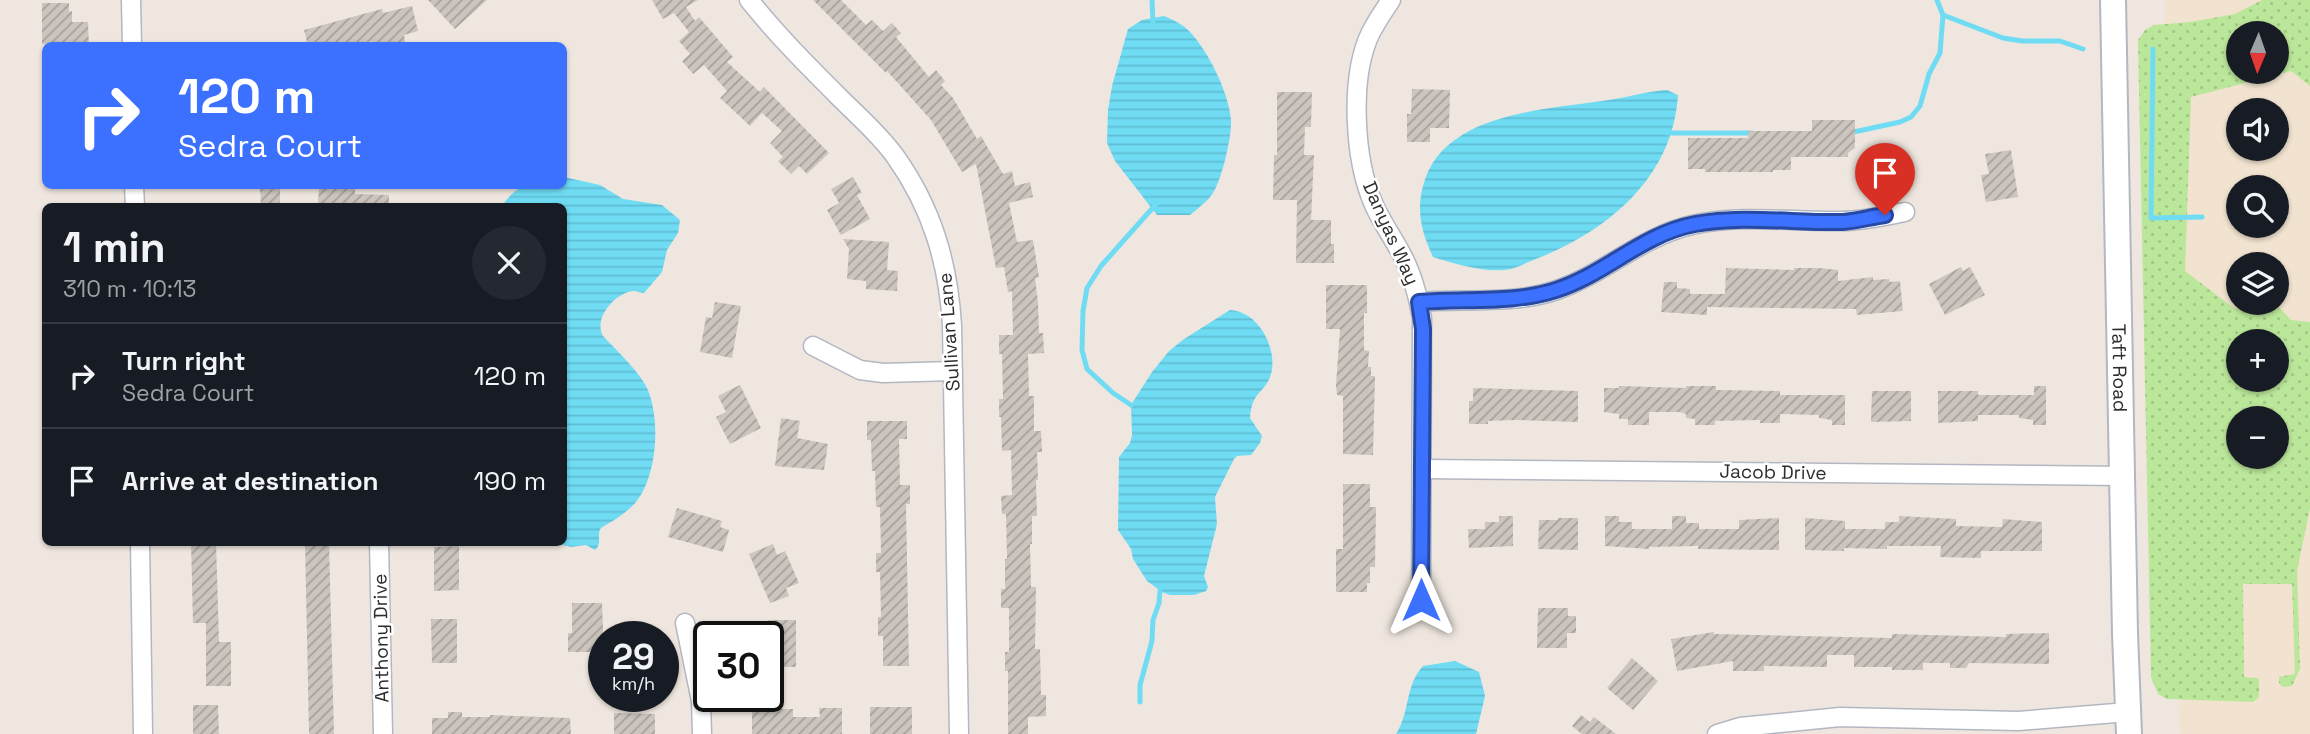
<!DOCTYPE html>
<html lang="en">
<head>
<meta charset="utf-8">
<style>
  :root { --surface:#171b24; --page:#242831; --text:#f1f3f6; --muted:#9ea1a6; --line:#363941 }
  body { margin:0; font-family:"Space Grotesk",sans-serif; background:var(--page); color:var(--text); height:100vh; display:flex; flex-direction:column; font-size:26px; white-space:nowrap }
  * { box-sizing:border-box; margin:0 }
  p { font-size:23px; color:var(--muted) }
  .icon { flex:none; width:38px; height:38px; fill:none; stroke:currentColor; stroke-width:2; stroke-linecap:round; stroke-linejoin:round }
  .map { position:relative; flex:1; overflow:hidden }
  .sheet { position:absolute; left:42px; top:203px; width:525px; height:343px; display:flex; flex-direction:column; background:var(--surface); border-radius:10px; box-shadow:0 2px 5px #0004 }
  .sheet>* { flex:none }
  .hud { position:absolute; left:42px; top:42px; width:525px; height:147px; border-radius:10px; box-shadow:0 2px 5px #0004; background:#3c71ff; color:#fff; overflow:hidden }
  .needle { width:46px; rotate:182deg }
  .controls { position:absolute; left:2226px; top:21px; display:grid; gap:14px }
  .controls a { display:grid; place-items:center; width:63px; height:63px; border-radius:50%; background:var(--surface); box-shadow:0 2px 5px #0004; font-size:35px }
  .speed { position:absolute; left:588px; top:621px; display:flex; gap:14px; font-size:35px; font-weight:700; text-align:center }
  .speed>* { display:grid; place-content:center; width:91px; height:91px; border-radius:50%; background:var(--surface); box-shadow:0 2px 5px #0004; line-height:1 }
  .speed small { font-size:18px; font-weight:400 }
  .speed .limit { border:4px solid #111; border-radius:10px; background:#fff; color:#111 }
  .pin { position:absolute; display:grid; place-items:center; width:60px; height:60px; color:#fff; margin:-72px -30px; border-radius:50% 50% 50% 0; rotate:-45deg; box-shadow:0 0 7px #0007 }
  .pin .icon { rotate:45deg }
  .me { position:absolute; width:77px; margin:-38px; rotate:0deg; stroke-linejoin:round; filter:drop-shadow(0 0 5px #0008) }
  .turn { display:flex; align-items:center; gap:24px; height:147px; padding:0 21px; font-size:32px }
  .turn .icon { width:91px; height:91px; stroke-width:2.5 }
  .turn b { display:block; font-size:49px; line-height:60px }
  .round { display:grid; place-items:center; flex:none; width:74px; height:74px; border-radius:37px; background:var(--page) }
  .overview { display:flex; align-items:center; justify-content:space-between; height:119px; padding:0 21px }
  h1 { font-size:42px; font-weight:600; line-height:52px }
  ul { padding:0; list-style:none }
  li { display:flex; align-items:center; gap:21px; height:105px; padding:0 21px; border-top:2px solid var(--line) }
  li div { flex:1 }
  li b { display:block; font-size:26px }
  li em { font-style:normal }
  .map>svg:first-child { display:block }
  .education { fill:#f1e3cf; fill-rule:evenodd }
  .grass { fill:url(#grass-dots); fill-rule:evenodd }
  .water { fill:url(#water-rules) }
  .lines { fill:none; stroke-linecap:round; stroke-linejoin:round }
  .stream { stroke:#6fdcf4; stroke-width:5 }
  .building { fill:url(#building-hatch) }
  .street-casing { stroke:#b3b7c1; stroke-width:21 }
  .secondary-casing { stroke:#b3b7c1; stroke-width:28 }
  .street { stroke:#fff; stroke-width:18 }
  .secondary { stroke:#fff; stroke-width:24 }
  .route-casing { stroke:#2749a6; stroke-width:18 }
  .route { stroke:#3c71ff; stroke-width:12 }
  .labels { text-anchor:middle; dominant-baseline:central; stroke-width:5; stroke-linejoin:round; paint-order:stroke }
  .street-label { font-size:19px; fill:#2d2d2d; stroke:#fff }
</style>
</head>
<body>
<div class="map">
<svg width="2310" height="734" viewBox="0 0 2310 734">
  <defs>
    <pattern id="grass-dots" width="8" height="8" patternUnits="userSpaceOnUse" patternTransform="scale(1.75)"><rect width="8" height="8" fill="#bbe79a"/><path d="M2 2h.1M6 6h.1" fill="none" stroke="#a1c685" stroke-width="1.8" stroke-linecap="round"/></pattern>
    <pattern id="water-rules" width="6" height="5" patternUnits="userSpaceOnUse" patternTransform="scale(1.75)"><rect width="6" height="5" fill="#6fdcf4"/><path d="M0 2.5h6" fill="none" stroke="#60bdd2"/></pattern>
    <pattern id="building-hatch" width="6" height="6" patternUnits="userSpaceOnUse" patternTransform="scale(1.75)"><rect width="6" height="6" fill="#cbc5be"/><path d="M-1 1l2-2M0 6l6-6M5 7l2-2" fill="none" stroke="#a5a09b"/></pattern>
  </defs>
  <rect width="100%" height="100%" fill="#efe7df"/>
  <path class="education" d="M2164 0H2310V734H2180ZM2238 33H2277V72H2238ZM2238 110H2277V149H2238ZM2238 187H2277V226H2238ZM2238 264H2277V303H2238ZM2238 341H2277V380H2238ZM2238 418H2277V457H2238Z"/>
  <path class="grass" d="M2262 0H2310V86L2291 71 2191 97 2185 271 2235 309 2244 303H2275L2291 320 2310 322V508L2297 571 2300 669 2292 686 2283 687 2279 683V677L2295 674 2292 584H2243L2244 677 2257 678 2259 680V697L2253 702 2167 699 2158 694 2151 677 2138 40 2145 30 2154 25 2191 22 2235 14ZM2238 33H2277V72H2238ZM2277 341V380H2238V341ZM2277 418V457H2238V418Z"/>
  <g class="water">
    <path d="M1164 16C1174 20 1184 25 1191 33 1209 53 1229 93 1231 120 1232 136 1222 179 1213 193 1208 201 1197 209 1190 215H1157L1115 161 1107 143 1108 110 1112 86 1128 29 1142 20Z"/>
    <path d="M1667 90 1678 95C1673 175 1612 228 1541 257 1532 260 1521 266 1511 269 1488 274 1455 264 1433 257 1422 233 1416 212 1423 186 1443 109 1553 110 1615 99 1633 96 1649 91 1667 90Z"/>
    <path d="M564 177 600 185 623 199 662 205 680 220 678 233 667 250 662 272 644 293C641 293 637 291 633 291 615 293 593 318 603 336 617 351 636 368 646 386 661 416 658 475 636 502 628 512 613 521 601 528 596 535 603 543 595 550L586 545 571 547 554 543 564 542V206H502C521 178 532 186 564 186Z"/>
    <path d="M1230 310C1258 311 1278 348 1271 374 1265 394 1252 390 1250 418L1262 436 1260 443 1251 455 1237 456 1234 459 1215 497 1217 524 1204 576 1208 587 1206 591 1194 595H1170L1162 592 1147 581 1133 559 1131 549 1118 530 1119 457 1130 443 1132 435 1131 405 1152 372 1169 351 1184 339Z"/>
    <path d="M1455 661 1479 672 1485 696 1476 734H1396C1410 713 1405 685 1423 666Z"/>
  </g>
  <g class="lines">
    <g class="stream">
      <polyline points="1152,0 1153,23"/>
      <polyline points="1943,15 2003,38 2022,41 2060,41 2083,49"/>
      <polyline points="2153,49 2151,218 2202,217"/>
      <polyline points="1667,133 1752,133"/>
      <polyline points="1849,133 1900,122 1911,117 1920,106 1929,74 1940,53 1943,15 1937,0"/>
      <polyline points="1131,405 1113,393 1087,369 1082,350 1083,311 1087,288 1101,266 1157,203"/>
      <polyline points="1140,702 1140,685 1152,641 1153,620 1159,603 1160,591"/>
    </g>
  </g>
  <g class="building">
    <polygon points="428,0 487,0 455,29"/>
    <polygon points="652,0 698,0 686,7 695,21 699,17 733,57 727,62 760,92 764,87 829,153 807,174 799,166 791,174 778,161 783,157 770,143 782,131 762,113 750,126 720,98 727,91 704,65 693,74 682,61 690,54 679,41 689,32 674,13 663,19"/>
    <polygon points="813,0 841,0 866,25 872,20 883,31 892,23 901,33 896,37 929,77 936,70 945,81 941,85 953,98 977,139 981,136 1003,174 1012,171 1015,186 1030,182 1033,197 1009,203 1017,242 1033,240 1039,277 1035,278 1038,302 1039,333 1043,333 1044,353 1028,354 1029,396 1034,396 1034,431 1041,431 1042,452 1037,452 1038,480 1036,480 1037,516 1032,516 1032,544 1030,544 1031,587 1036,587 1035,649 1040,649 1041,695 1046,695 1046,716 1028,717 1028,734 1008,734 1008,671 1005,671 1005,652 1009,652 1009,608 1001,608 1001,589 1005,589 1005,559 1007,559 1006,514 1002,514 1001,496 1012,495 1011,450 1002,451 1001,417 999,417 999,399 1003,399 1002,354 999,354 999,335 1013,335 1012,291 1008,292 1004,267 996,268 976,164 962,172 931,120 887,71 886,73"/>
    <polygon points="42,3 69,3 69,12 72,11 72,22 88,22 89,46 42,44"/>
    <polygon points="412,6 418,31 404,35 406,46 373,46 372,41 353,46 308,46 304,30 382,9 383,13"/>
    <polygon points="1412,89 1450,90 1449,128 1430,128 1430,142 1407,142 1407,114 1411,114"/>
    <polygon points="1277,92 1312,92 1311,127 1305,127 1304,155 1314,155 1311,220 1331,220 1331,244 1334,244 1334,263 1296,263 1297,200 1273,200 1274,155 1277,155"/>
    <polygon points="1812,120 1855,120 1855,148 1848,153 1848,157 1791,157 1791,170 1773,170 1773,172 1705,172 1705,169 1688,169 1688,138 1748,138 1748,131 1812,131"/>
    <polygon points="2011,150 2018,197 1986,202 1981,175 1989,174 1985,154"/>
    <polygon points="853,177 862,193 857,195 870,219 841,235 827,210 839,203 831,189"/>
    <polygon points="260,186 280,186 280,206 261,206"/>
    <polygon points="319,186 355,186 355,194 389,195 389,206 318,206"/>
    <polygon points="843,239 889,242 887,270 898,271 897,291 866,289 866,281 847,279 849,249"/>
    <polygon points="1961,267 1963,271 1970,267 1985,295 1945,315 1929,284"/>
    <polygon points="1726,268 1794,270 1794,268 1819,268 1838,270 1838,281 1873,277 1873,280 1889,279 1890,282 1900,281 1903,311 1857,315 1856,309 1707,307 1707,315 1661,312 1664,282 1677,282 1677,288 1690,289 1690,294 1725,294"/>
    <polygon points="1326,285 1367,285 1367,313 1364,313 1364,350 1369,351 1368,367 1371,367 1371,376 1375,376 1373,455 1343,454 1343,396 1337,395 1336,385 1340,329 1326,329"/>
    <polygon points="715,302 741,306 732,358 700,352 706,317 712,318"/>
    <polygon points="740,385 761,428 730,444 716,417 726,412 718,396"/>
    <polygon points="1619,386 1686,388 1686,386 1716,386 1716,390 1780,391 1780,395 1845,395 1845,425 1832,425 1832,420 1819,418 1819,415 1780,414 1780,423 1760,423 1760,420 1715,421 1715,425 1695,425 1695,419 1686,418 1686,414 1680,412 1649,412 1649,425 1628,425 1628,419 1619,419 1619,414 1604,412 1604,388 1619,388"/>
    <polygon points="2034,386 2046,386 2046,425 2033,425 2033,420 2019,418 2019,415 1978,415 1978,421 1938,423 1938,391 1978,391 1978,395 2034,395"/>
    <polygon points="1473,388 1578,391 1578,422 1515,420 1488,421 1488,424 1469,424 1469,401 1473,401"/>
    <polygon points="1872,391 1911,391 1911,421 1871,422"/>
    <polygon points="781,418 800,421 797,438 828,444 824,470 775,466"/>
    <polygon points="867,421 907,421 907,439 899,439 900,485 910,485 910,504 906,504 909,666 883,666 883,636 878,636 878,617 881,617 880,572 876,572 876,553 881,553 880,507 876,507 875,471 872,471 871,440 867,440"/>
    <polygon points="1343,484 1370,484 1370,507 1376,507 1375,567 1370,567 1370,583 1367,583 1367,592 1336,592 1336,549 1343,549"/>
    <polygon points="677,508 722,521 720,527 729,530 723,552 668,537"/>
    <polygon points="1499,516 1513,516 1513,546 1469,548 1468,529 1485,529 1485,522 1499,522"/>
    <polygon points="1605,516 1619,516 1619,522 1632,522 1632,529 1672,529 1672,516 1686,516 1686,523 1699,523 1699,529 1739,529 1739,520 1779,518 1779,550 1698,549 1698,546 1649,547 1649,549 1605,546"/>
    <polygon points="1899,516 1956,519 1956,526 2002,527 2003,519 2042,522 2042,551 1981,551 1981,558 1940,557 1941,546 1887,546 1887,549 1844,548 1844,551 1805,550 1805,518 1845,521 1845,529 1885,529 1885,522 1899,522"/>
    <polygon points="1558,518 1578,518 1578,550 1538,549 1539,520 1558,520"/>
    <polygon points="191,542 216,542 219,642 231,642 231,686 206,686 206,623 193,623"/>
    <polygon points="305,542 329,542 334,734 309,734"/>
    <polygon points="773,544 777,555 785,551 799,583 786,588 789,596 770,603 749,554"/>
    <polygon points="459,546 459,590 434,591 434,547"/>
    <polygon points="572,603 602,603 604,652 568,652 568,633 572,633"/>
    <polygon points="1538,608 1568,608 1568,616 1576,616 1576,633 1567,633 1567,648 1537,648"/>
    <polygon points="431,619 457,619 457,663 432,663"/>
    <rect x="768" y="620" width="28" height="47"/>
    <polygon points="1714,632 1714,634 1892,638 1892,634 2006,637 2006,634 2049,633 2049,664 1969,663 1966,668 1950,668 1950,663 1923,663 1923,670 1892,670 1892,667 1854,667 1854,655 1827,655 1827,667 1764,666 1764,671 1733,671 1733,661 1677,671 1671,639"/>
    <polygon points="1632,658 1658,681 1633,710 1607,688"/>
    <polygon points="193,705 218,705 219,734 193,734"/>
    <rect x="870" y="707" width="42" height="27"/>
    <polygon points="819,708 842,708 842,734 752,734 752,709 793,709 793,717 820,717"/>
    <polygon points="448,712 462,712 462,717 490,717 490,715 570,718 571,734 432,734 432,718 448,718"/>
    <polygon points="614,713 655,714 655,734 614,734"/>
    <polygon points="1581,715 1590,722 1594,717 1616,734 1582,734 1572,726"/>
  </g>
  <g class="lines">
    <g class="street-casing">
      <g id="street">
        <polyline points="131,0 132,46"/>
        <path d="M749 0C777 35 808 66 840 98 858 116 879 134 895 156 932 208 948 262 952 325L959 734"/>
        <path d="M1391 0C1384 10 1377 21 1371 32 1349 77 1354 160 1374 205 1382 223 1394 239 1403 257 1413 276 1418 296 1422 318L1421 599"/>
        <polyline points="134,186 135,206"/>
        <path d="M1419 302C1464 298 1514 305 1557 290 1606 273 1640 237 1692 225 1740 214 1793 222 1842 221 1862 221 1884 216 1905 212"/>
        <polyline points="813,346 860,370 883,373 953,371"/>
        <polyline points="1422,469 2123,476"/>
        <polyline points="140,542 143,734"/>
        <polyline points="379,542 383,734"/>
        <polyline points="685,623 701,701 702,734"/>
        <polyline points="1717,734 1740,727 1840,717 2018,721 2128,712"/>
      </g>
    </g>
    <g class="secondary-casing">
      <g id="secondary">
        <path id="s1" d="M2113 0 2125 634 2129 734"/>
      </g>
    </g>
    <use href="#street" class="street"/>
    <use href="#secondary" class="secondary"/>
  </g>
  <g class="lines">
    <g class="route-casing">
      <path id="route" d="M1421 600 1423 329 1419 302C1464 298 1513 304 1556 290 1606 274 1642 234 1695 224 1743 215 1794 223 1843 222 1857 221 1871 217 1885 215"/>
    </g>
    <use href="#route" class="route"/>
  </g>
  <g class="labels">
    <g class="street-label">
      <text transform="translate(1391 233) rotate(66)">Danyas Way</text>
      <text transform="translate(949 332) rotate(-94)">Sullivan Lane</text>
      <text stroke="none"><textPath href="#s1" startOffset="368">Taft Road</textPath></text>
      <text transform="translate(1773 472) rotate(1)">Jacob Drive</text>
      <text transform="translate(381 638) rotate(-91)">Anthony Drive</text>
    </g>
  </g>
</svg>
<div class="controls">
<a><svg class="needle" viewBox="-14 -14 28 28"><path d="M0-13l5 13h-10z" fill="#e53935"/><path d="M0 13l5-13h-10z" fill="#9ea1a6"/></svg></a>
<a><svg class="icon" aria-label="sound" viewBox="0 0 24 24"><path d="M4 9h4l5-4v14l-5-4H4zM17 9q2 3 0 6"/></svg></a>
<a><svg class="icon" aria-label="search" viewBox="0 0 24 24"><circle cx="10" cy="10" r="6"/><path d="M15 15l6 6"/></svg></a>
<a><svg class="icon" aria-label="layers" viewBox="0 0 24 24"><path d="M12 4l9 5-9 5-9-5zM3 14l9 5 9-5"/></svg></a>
<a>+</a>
<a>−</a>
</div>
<div class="speed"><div>29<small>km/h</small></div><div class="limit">30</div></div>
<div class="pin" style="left:1885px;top:215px;background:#d93025"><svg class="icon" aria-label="arrive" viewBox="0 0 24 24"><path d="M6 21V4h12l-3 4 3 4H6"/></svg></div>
<svg class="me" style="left:1421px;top:600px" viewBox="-20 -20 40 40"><path d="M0-17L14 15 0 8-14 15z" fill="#3c71ff" stroke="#fff" stroke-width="4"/></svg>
<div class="hud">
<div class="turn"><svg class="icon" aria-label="right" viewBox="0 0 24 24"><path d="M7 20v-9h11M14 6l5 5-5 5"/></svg><div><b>120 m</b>Sedra Court</div></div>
</div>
<section class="sheet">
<div class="overview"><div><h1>1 min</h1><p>310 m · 10:13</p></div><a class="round"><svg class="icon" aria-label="close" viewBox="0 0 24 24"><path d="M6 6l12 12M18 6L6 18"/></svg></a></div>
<ul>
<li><svg class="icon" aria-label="right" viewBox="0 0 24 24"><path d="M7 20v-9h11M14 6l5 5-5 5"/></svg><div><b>Turn right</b><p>Sedra Court</p></div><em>120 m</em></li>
<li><svg class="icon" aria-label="arrive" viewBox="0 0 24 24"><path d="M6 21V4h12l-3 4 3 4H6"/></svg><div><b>Arrive at destination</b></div><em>190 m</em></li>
</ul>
</section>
</div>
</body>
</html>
